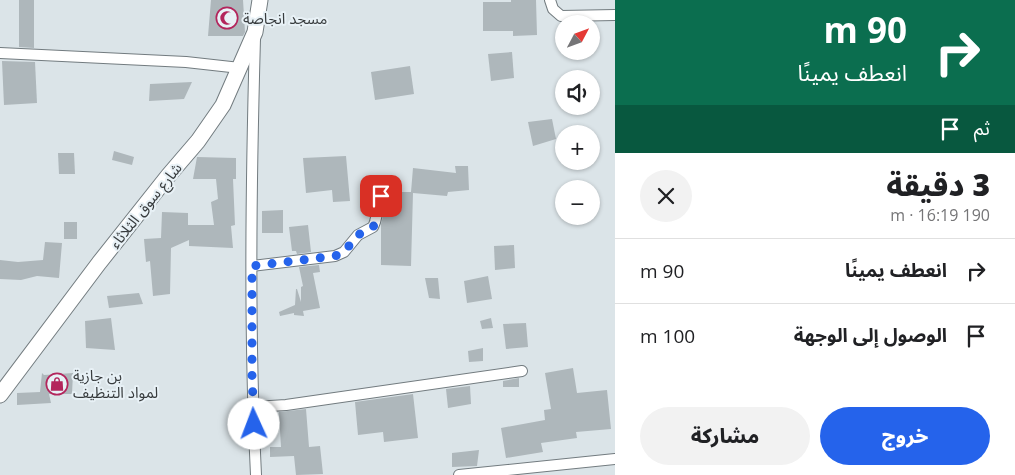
<!DOCTYPE html>
<html lang="ar">
<head>
<meta charset="utf-8">
<style>
  :root { --surface:#fff; --page:#f2f2f2; --text:#202124; --muted:#757577; --line:#e0e0e0; --accent:#2563eb }
  body { margin:0; font-family:"Open Sans","Noto Sans Arabic",sans-serif; background:var(--page); color:var(--text); direction:rtl; height:100vh; display:flex; flex-direction:column; font-size:19px; white-space:nowrap }
  * { box-sizing:border-box; margin:0 }
  p { font-size:16px; color:var(--muted) }
  .icon { flex:none; width:28px; height:28px; fill:none; stroke:currentColor; stroke-width:2; stroke-linecap:round; stroke-linejoin:round }
  .map { position:relative; flex:1; overflow:hidden; direction:ltr }
  .drawer { display:flex; flex-direction:column; background:var(--surface); width:400px }
  .drawer>* { flex:none }
  .banner { background:#0b6e4f; color:#fff; overflow:hidden }
  .needle { width:32px; rotate:49deg }
  .fabs { position:absolute; left:555px; top:15px; display:grid; gap:10px }
  .fabs a { display:grid; place-items:center; width:45px; height:45px; border-radius:50%; background:var(--surface); box-shadow:0 1px 4px #0004; font-size:25px }
  .pin { position:absolute; display:grid; place-items:center; width:42px; height:42px; color:#fff; margin:-21px; border-radius:10px; box-shadow:0 2px 8px #0006 }
  .me { position:absolute; width:55px; margin:-28px; rotate:358deg; stroke-linejoin:round; filter:drop-shadow(0 0 4px #0008) }
  .turn { display:flex; align-items:center; gap:18px; height:105px; padding:0 25px; font-size:22px }
  .turn .icon { width:65px; height:65px; stroke-width:2.5 }
  .turn b { display:block; font-size:35px; line-height:42px }
  .then { display:flex; align-items:center; height:48px; padding:0 25px; background:#0003; gap:10px; font-size:19px }
  .round { display:grid; place-items:center; flex:none; width:52px; height:52px; border-radius:26px; background:var(--page) }
  .summary { display:flex; align-items:center; justify-content:space-between; height:85px; padding:0 25px }
  h1 { font-size:30px; font-weight:800; line-height:38px }
  .primary-button { display:flex; gap:10px; margin-top:auto; padding:10px 25px }
  .primary-button a { flex:1; height:58px; border-radius:30px; background:var(--accent); color:#fff; font-size:20px; font-weight:800; line-height:58px; text-align:center }
  .primary-button a+a { background:var(--page); color:var(--text) }
  ul { padding:0; list-style:none }
  li { display:flex; align-items:center; gap:15px; height:65px; padding:0 25px; border-top:1px solid var(--line) }
  li div { flex:1 }
  li b { display:block; font-size:19px }
  li em { font-style:normal }
  main { display:flex; flex:1; min-height:0 }
  .map>svg:first-child { display:block }
  .building { fill:#aeb7bb }
  .lines { fill:none; stroke-linecap:round; stroke-linejoin:round }
  .street-casing { stroke:#727b7f; stroke-width:12 }
  .secondary-casing { stroke:#727b7f; stroke-width:17 }
  .street { stroke:#fff; stroke-width:10 }
  .secondary { stroke:#fff; stroke-width:15 }
  .route { stroke:#2563eb; stroke-width:9; stroke-dasharray:0 16.2 }
  .labels { text-anchor:middle; dominant-baseline:central; stroke-width:4; stroke-linejoin:round; paint-order:stroke }
  .poi-label { font-size:15px; fill:#383c3e; stroke:#e8f1f6; text-anchor:start }
  .street-label { font-size:15px; fill:#383c3e; stroke:#e8f1f6 }
</style>
</head>
<body>
<main>
<section class="drawer">
<div class="banner">
<div class="turn"><svg class="icon" aria-label="right" viewBox="0 0 24 24"><path d="M7 20v-9h11M14 6l5 5-5 5"/></svg><div><b>90 m</b>انعطف يمينًا</div></div>
<div class="then">ثم<svg class="icon" aria-label="arrive" viewBox="0 0 24 24"><path d="M6 21V4h12l-3 4 3 4H6"/></svg></div>
</div>
<div class="summary"><div><h1>3 دقيقة</h1><p>190 m · 16:19</p></div><a class="round"><svg class="icon" aria-label="close" viewBox="0 0 24 24"><path d="M6 6l12 12M18 6L6 18"/></svg></a></div>
<ul>
<li><svg class="icon" aria-label="right" viewBox="0 0 24 24"><path d="M7 20v-9h11M14 6l5 5-5 5"/></svg><div><b>انعطف يمينًا</b></div><em>90 m</em></li>
<li><svg class="icon" aria-label="arrive" viewBox="0 0 24 24"><path d="M6 21V4h12l-3 4 3 4H6"/></svg><div><b>الوصول إلى الوجهة</b></div><em>100 m</em></li>
</ul>
<div class="primary-button"><a>خروج</a><a>مشاركة</a></div>
</section>
<div class="map">
<svg width="615" height="475" viewBox="0 0 615 475">
  <rect width="100%" height="100%" fill="#dbe4e8"/>
  <g class="building">
    <polygon points="19,0 34,0 34,48 19,47"/>
    <polygon points="211,0 243,0 245,32 243,36 208,36"/>
    <polygon points="511,0 536,0 537,35 513,36 513,31 483,31 483,2 511,2"/>
    <polygon points="512,52 514,78 491,81 488,54"/>
    <polygon points="2,61 35,62 37,103 4,105"/>
    <polygon points="410,66 414,94 375,100 371,72"/>
    <polygon points="192,82 184,99 149,101 150,84"/>
    <polygon points="552,119 556,139 533,146 528,122"/>
    <polygon points="114,151 134,157 132,165 112,160"/>
    <polygon points="58,153 74,153 75,174 59,174"/>
    <polygon points="346,156 350,201 333,202 332,190 306,193 303,158"/>
    <polygon points="197,157 236,158 236,179 233,179 235,225 231,226 233,248 189,246 189,240 171,248 170,294 153,296 150,261 146,262 144,239 161,238 162,212 188,213 188,225 214,225 211,202 218,199 216,179 193,179"/>
    <polygon points="455,166 468,166 469,190 448,192 447,196 413,193 411,266 381,265 381,224 388,198 386,192 411,192 413,168 456,173"/>
    <polygon points="283,210 283,233 262,233 262,211"/>
    <rect x="64" y="222" width="13" height="17"/>
    <polygon points="308,225 311,252 297,254 296,251 292,251 289,227"/>
    <polygon points="45,242 62,243 59,278 37,276 21,280 0,279 0,260 18,262 43,260"/>
    <polygon points="514,245 515,268 495,270 494,246"/>
    <polygon points="319,265 320,272 313,273 320,308 303,311 304,316 294,315 294,313 280,316 279,312 295,305 296,289 297,289 301,302 301,287 303,286 299,267"/>
    <polygon points="488,276 492,299 467,303 464,281"/>
    <polygon points="425,278 438,278 440,299 429,298"/>
    <polygon points="139,293 143,304 109,308 107,296"/>
    <polygon points="111,318 115,350 86,348 85,321"/>
    <polygon points="491,318 493,328 482,329 480,321"/>
    <polygon points="526,323 528,347 506,349 503,324"/>
    <polygon points="483,348 483,361 469,362 468,351"/>
    <polygon points="573,368 577,393 607,390 611,429 576,432 577,438 541,443 543,452 506,458 501,428 545,420 544,410 551,409 545,373"/>
    <polygon points="42,373 44,375 73,373 72,394 49,394 51,403 17,405 17,393 40,392"/>
    <polygon points="519,378 519,387 503,387 503,381"/>
    <polygon points="470,386 471,404 448,408 446,389"/>
    <polygon points="413,394 418,438 384,442 383,432 358,435 355,402"/>
    <polygon points="306,409 309,447 320,446 323,474 296,475 294,456 270,457 270,447 281,447 279,412"/>
    <polygon points="479,450 477,466 452,467 452,453"/>
  </g>
  <g class="lines">
    <g class="street-casing">
      <g id="street">
        <polyline points="550,0 553,9 561,16 615,15"/>
        <path d="M255 38C251 184 249 329 256 475"/>
        <polyline points="0,53 186,62 240,68"/>
        <polyline points="252,266 335,256 344,252 358,235 373,227 375,222 381,197"/>
        <polyline points="253,407 286,405 522,371"/>
        <polyline points="459,475 615,459"/>
      </g>
    </g>
    <g class="secondary-casing">
      <polyline id="secondary" points="0,395 99,263 168,176 198,141 223,105 255,32 260,0"/>
    </g>
    <use href="#street" class="street"/>
    <use href="#secondary" class="secondary"/>
  </g>
  <g class="lines">
    <polyline class="route" points="254,424 252,375 252,266 335,256 344,252 358,235 373,227 376,222 381,196"/>
  </g>
  <defs>
    <g id="mosque-ring" transform="scale(1.125)"><circle r="9.5" fill="#e8f1f6" stroke="#b3255c" stroke-width="1.5"/><path d="M3.5-4.9A6 6 0 1 0 3.5 4.9A5 5 0 1 1 3.5-4.9Z" fill="#b3255c"/></g>
    <g id="shop-ring" transform="scale(1.125)"><circle r="9.5" fill="#e8f1f6" stroke="#b3255c" stroke-width="1.5"/><path d="M-5-2.5h2.3a2.7 3.5 0 0 1 5.4 0H5L5.5 6h-11ZM-1.5-2.5h3a1.5 2.3 0 0 0-3 0Z" fill="#b3255c"/></g>
  </defs>
  <g fill-rule="evenodd">
    <use href="#mosque-ring" x="227" y="18"/>
    <use href="#shop-ring" x="57" y="384"/>
  </g>
  <g class="labels">
    <g class="poi-label">
      <text x="243" y="18">مسجد انجاصة</text>
      <text x="73" y="375">بن جازية<tspan x="73" dy="17">لمواد التنظيف</tspan></text>
    </g>
    <g class="street-label">
      <text transform="translate(145 205) rotate(-51)">شارع سوق الثلاثاء</text>
    </g>
  </g>
</svg>
<div class="fabs">
<a><svg class="needle" viewBox="-14 -14 28 28"><path d="M0-13l5 13h-10z" fill="#e53935"/><path d="M0 13l5-13h-10z" fill="#757577"/></svg></a>
<a><svg class="icon" aria-label="sound" viewBox="0 0 24 24"><path d="M4 9h4l5-4v14l-5-4H4zM17 9q2 3 0 6"/></svg></a>
<a>+</a>
<a>−</a>
</div>
<div class="pin" style="left:381px;top:196px;background:#d93025"><svg class="icon" aria-label="arrive" viewBox="0 0 24 24"><path d="M6 21V4h12l-3 4 3 4H6"/></svg></div>
<svg class="me" style="left:254px;top:424px" viewBox="-20 -20 40 40"><circle r="19" fill="#fff"/><path d="M0-13L10 11 0 6-10 11z" fill="#2563eb"/></svg>
</div>
</main>
</body>
</html>
